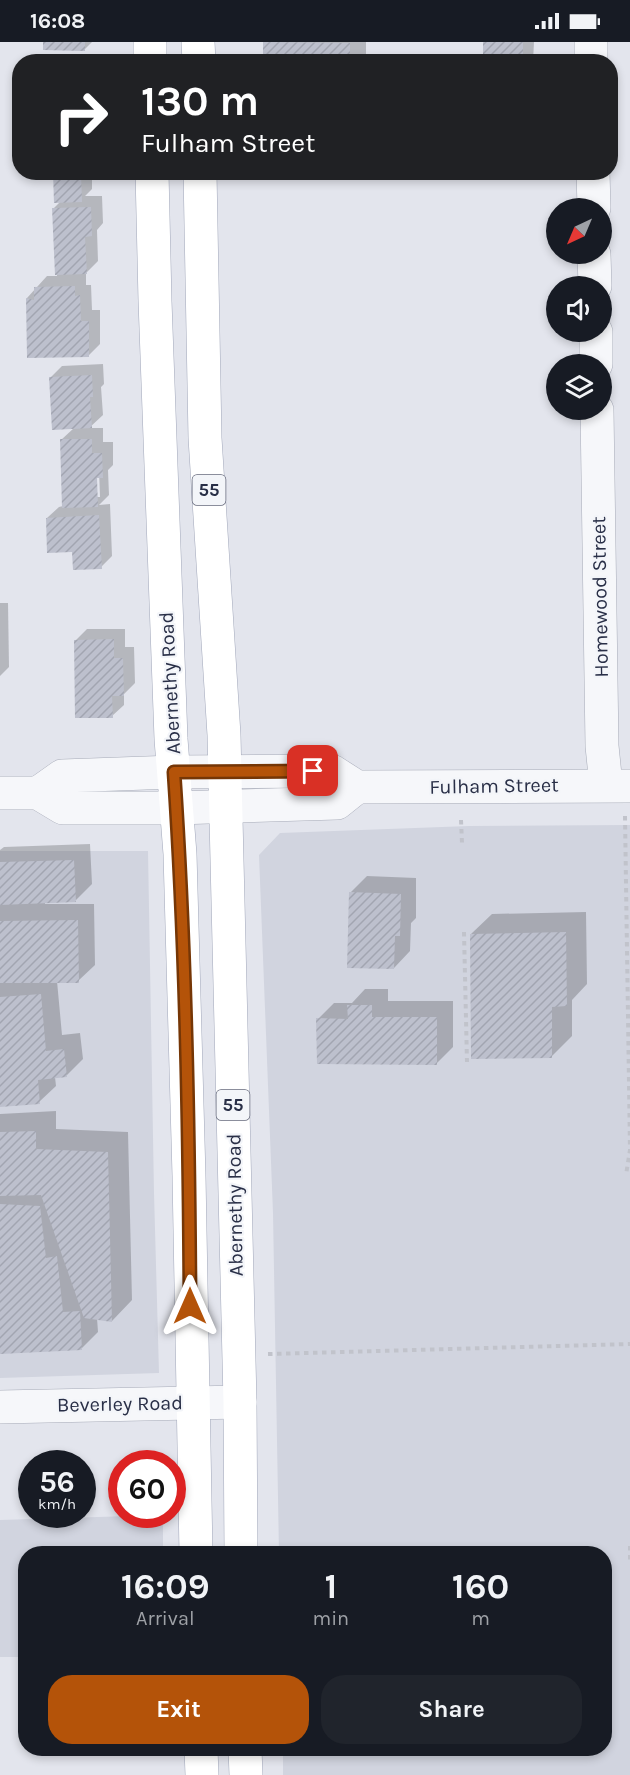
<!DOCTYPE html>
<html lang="en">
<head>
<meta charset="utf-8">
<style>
  :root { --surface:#171b24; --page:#20242c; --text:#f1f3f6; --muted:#9ea1a6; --accent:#b45309 }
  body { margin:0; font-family:Karla,sans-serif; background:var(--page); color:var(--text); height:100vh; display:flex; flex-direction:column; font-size:22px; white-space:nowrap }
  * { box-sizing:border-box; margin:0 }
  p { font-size:20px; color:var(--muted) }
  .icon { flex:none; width:33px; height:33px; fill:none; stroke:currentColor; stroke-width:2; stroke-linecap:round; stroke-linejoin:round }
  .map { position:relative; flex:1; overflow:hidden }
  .side { position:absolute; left:18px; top:1504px; width:594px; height:210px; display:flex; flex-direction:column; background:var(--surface); border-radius:24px; box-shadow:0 3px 9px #0003 }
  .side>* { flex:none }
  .banner { position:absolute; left:12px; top:12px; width:606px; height:126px; border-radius:24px; box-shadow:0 3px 9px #0003; background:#202124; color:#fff; overflow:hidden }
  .needle { width:39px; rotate:224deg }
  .fabs { position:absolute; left:546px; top:156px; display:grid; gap:12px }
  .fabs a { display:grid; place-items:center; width:66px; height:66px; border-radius:50%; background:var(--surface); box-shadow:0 3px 9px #0003; font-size:30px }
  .speed { position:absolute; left:18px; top:1408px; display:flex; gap:12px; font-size:30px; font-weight:700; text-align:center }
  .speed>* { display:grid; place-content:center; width:78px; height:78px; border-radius:50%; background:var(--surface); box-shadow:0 3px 9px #0003; line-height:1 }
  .speed small { font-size:15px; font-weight:400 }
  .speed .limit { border:9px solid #d22; background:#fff; color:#111 }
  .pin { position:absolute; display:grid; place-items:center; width:51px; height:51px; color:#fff; margin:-26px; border-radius:12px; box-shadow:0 3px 9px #0006 }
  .me { position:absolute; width:66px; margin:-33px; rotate:0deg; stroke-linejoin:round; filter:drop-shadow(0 0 4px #0008) }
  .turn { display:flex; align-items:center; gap:21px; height:126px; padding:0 30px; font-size:27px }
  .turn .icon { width:78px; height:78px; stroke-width:2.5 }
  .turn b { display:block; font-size:42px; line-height:51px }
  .eta { display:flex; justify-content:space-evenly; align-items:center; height:102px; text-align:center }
  .eta b { font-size:36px; font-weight:700; line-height:42px }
  .action { display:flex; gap:12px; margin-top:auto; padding:12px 30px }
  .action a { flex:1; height:69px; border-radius:24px; background:var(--accent); color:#fff; font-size:24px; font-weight:700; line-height:69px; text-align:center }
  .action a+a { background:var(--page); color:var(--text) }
  .status { display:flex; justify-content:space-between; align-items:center; height:42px; padding:0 30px; background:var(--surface); direction:ltr }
  .status svg { height:16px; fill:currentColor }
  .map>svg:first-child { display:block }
  .built { fill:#d1d4df }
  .shadow { fill:#0003; fill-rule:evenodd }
  .building { fill:url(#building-hatch) }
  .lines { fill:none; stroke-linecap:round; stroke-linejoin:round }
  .minor-casing { stroke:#a7abb8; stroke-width:34 }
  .major-casing { stroke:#a1a7ba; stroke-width:34 }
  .path { stroke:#c1c3cb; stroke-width:4; stroke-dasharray:4.5 4.5; stroke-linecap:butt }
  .minor { stroke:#f6f7fa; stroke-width:33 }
  .major { stroke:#fff; stroke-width:33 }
  .route-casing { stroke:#753606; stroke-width:15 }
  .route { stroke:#b45309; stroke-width:10 }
  .labels { text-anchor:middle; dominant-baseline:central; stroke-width:4.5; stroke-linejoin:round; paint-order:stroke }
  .shield { fill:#f3f5f9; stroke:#666a7c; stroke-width:1.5 }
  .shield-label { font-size:18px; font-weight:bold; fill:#292f47 }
  .street-label { font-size:20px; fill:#292f47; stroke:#f3f5f9 }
</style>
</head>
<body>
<div class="status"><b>16:08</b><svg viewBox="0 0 49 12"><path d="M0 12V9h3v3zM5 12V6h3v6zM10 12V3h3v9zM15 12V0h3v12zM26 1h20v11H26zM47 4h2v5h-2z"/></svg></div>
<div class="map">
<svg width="630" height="1733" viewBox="0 0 630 1733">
  <defs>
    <pattern id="building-hatch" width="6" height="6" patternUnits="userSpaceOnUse" patternTransform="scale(1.5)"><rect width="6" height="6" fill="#bdc0cd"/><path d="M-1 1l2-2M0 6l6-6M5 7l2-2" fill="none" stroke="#a2a5b1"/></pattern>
  </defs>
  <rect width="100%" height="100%" fill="#e3e5ed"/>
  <g class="built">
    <polygon points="630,783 630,1733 283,1733 283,1707 604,1707 604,1512 279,1512 273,1171 259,813 280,791 469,784"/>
    <polygon points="0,809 148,809 154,1151 159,1331 0,1336"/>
    <polygon points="163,1473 163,1512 26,1512 25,1615 0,1615 0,1478"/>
  </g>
  <g class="shadow">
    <polygon points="45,0 92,0 85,7"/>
    <polygon points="264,0 366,0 366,18 264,20"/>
    <polygon points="485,0 534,0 533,20 484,20"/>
    <polygon points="54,130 92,130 92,147 85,154 102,154 103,181 97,188 98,219 86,231 86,243 91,243 92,268 100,268 100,302 88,314 29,315 27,256 47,234 57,234 53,167 61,159"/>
    <path d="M103 322 104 342 101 345 103 373 89 386H103V400H113V423L108 428 109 453 99 463 110 462 112 514 101 525 73 508 47 476 59 465 63 464 61 398 74 386 50 336 62 324ZM96 428H99L100 455H97Z"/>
    <polygon points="0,561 8,561 9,625 0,634"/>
    <polygon points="87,587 125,587 125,605 134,605 135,641 124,652 124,663 112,674 75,599"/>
    <polygon points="90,802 92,842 76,858 45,860 45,862 94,862 95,923 78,939 57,939 62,993 80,991 83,1017 66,1034 55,1035 56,1044 39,1060 0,1064 0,808 4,805"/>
    <polygon points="367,834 416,836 416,876 411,881 410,909 394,926 350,851"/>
    <polygon points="586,870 587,942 572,958 572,994 551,1015 471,892 492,872"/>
    <polygon points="365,947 388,947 388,959 453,959 453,1005 437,1021 318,977 334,961 352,961"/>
    <polygon points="56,1069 56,1087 128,1090 132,1258 112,1279 97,1276 98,1290 82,1306 0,1311 0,1072"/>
  </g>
  <g class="building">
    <polygon points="43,0 85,0 85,9 43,8"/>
    <polygon points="263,0 350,1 350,20 263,20"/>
    <rect x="483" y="0" width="40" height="20"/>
    <polygon points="53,130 81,132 82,160 54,161"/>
    <polygon points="91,165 92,194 85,195 87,232 55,233 52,166"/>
    <polygon points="75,244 75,254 80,253 81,279 89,279 89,315 27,316 26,256 34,258 34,245"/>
    <polygon points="92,333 93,355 90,355 92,386 52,388 49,335"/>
    <polygon points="60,397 92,397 92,411 102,411 103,436 97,436 98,465 62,466"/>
    <polygon points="99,473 102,527 73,528 72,510 47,511 46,476"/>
    <polygon points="114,597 114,616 123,616 124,654 112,654 113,676 75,676 74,598"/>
    <polygon points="74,818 76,860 0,863 0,820"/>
    <polygon points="349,850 401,852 400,894 395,894 394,927 347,926"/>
    <polygon points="78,878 79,941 0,941 0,879"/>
    <polygon points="566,890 567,964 552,965 552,1016 471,1017 470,892"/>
    <polygon points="41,952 46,1009 64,1007 67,1035 38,1038 40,1062 0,1065 0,955"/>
    <polygon points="347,963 372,963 372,975 437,975 437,1023 317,1022 316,976 348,977"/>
    <polygon points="36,1089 36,1107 108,1110 112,1280 84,1276 41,1153 0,1154 0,1090"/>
    <polygon points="0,1162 40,1164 46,1216 57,1214 63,1270 80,1269 82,1308 0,1312"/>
  </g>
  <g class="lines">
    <g class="minor-casing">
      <g id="minor">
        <polyline points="591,0 591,20"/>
        <polyline points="593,130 594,166"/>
        <polyline points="594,212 595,244"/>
        <polyline points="596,290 596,322"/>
        <polyline points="597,368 602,704 606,743"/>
        <polyline points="0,751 38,751 63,766 177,766 337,761 357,745"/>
        <polyline points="38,751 62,734 174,730 332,729 357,745 630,744"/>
        <polyline points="0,1365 240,1360"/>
      </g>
    </g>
    <g class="major-casing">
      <g id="major">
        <polyline points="150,0 150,20"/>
        <polyline points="198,0 199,20"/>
        <polyline points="152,130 155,259 171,697 180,812 189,1134 196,1512"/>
        <polyline points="200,130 205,396 224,693 240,1360 241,1512"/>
        <polyline points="201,1707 202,1733"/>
        <polyline points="245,1707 246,1733"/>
      </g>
    </g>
    <g class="path">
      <polyline points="625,774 630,1108 626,1133"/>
      <polyline points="461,778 462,801"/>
      <polyline points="464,890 467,1020"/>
      <polyline points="268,1312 630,1302"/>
      <polyline points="630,1504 630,1521"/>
    </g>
    <use href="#minor" class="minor"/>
    <use href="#major" class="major"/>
  </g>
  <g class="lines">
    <g class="route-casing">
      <path id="route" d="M190 1264C189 1086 186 908 174 730L313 729"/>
    </g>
    <use href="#route" class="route"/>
  </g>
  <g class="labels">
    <g class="shield">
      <rect x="192.5" y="433" width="33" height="30" rx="4.5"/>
      <rect x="216.5" y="1048" width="33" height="30" rx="4.5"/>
    </g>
    <g class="shield-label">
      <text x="209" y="448">55</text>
      <text x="233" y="1063">55</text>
    </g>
    <g class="street-label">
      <text transform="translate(600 555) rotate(-91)">Homewood Street</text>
      <text transform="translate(170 641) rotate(-93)">Abernethy Road</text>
      <text transform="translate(494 744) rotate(-1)">Fulham Street</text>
      <text transform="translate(235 1163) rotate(-91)">Abernethy Road</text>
      <text transform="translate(120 1362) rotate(-1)">Beverley Road</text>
    </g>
  </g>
</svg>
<div class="fabs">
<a><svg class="needle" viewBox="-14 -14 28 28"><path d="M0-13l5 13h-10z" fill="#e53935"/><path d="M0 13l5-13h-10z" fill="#9ea1a6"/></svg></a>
<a><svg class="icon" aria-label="sound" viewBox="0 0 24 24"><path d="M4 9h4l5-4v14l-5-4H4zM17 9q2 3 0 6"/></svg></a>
<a><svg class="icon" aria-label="layers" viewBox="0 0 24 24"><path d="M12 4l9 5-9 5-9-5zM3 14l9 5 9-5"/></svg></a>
</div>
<div class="speed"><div>56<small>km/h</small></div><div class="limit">60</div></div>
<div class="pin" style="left:313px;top:729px;background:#d93025"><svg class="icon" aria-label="arrive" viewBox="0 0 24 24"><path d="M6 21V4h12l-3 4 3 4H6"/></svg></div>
<svg class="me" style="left:190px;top:1264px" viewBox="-20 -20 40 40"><path d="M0-17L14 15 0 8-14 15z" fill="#b45309" stroke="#fff" stroke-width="4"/></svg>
<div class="banner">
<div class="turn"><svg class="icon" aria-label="right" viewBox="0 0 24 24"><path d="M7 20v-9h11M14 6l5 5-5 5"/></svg><div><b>130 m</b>Fulham Street</div></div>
</div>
<section class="side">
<div class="eta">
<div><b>16:09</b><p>Arrival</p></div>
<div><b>1</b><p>min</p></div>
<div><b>160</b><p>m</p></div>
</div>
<div class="action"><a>Exit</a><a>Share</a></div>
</section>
</div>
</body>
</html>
